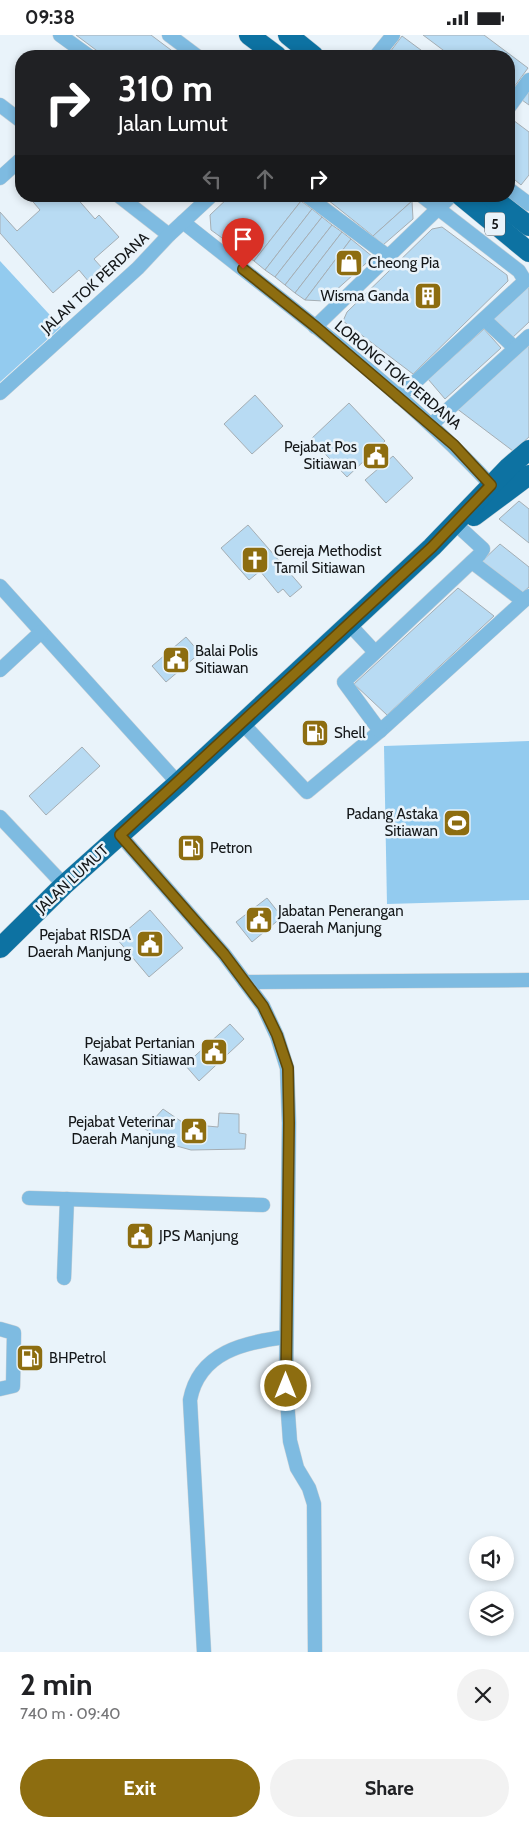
<!DOCTYPE html>
<html lang="en">
<head>
<meta charset="utf-8">
<style>
  :root { --surface:#fff; --page:#f2f2f2; --text:#202124; --muted:#757577; --accent:#8d6d10 }
  body { margin:0; font-family:Cabin,sans-serif; background:var(--page); color:var(--text); height:100vh; display:flex; flex-direction:column; font-size:19px; white-space:nowrap }
  * { box-sizing:border-box; margin:0 }
  p { font-size:16px; color:var(--muted) }
  .icon { flex:none; width:28px; height:28px; fill:none; stroke:currentColor; stroke-width:2; stroke-linecap:round; stroke-linejoin:round }
  .map { position:relative; height:1617px; overflow:hidden }
  .details { display:flex; flex-direction:column; background:var(--surface); flex:1 }
  .details>* { flex:none }
  .guide { position:absolute; left:15px; top:15px; width:500px; height:152px; border-radius:20px; box-shadow:0 2px 8px #0003; background:#202124; color:#fff; overflow:hidden }
  .buttons { position:absolute; left:469px; top:1501px; display:grid; gap:10px }
  .buttons a { display:grid; place-items:center; width:45px; height:45px; border-radius:50%; background:var(--surface); box-shadow:0 2px 8px #0003; font-size:25px }
  .pin { position:absolute; display:grid; place-items:center; width:42px; height:42px; color:#fff; margin:-51px -21px; border-radius:50% 50% 50% 0; rotate:-45deg; box-shadow:0 0 5px #0007 }
  .pin .icon { rotate:45deg }
  .me { position:absolute; width:55px; margin:-28px; rotate:0deg; stroke-linejoin:round; filter:drop-shadow(0 0 4px #0008) }
  .turn { display:flex; align-items:center; gap:18px; height:105px; padding:0 20px; font-size:22px }
  .turn .icon { width:65px; height:65px; stroke-width:2.5 }
  .turn b { display:block; font-size:35px; line-height:42px }
  .lanes { display:flex; align-items:center; height:48px; padding:0 20px; background:#0003; justify-content:center; gap:25px; direction:ltr }
  .lanes .off { opacity:.35 }
  .round { display:grid; place-items:center; flex:none; width:52px; height:52px; border-radius:26px; background:var(--page) }
  .summary { display:flex; align-items:center; justify-content:space-between; height:85px; padding:0 20px }
  h1 { font-size:30px; font-weight:700; line-height:38px }
  .primary-button { display:flex; gap:10px; margin-top:auto; padding:10px 20px }
  .primary-button a { flex:1; height:58px; border-radius:30px; background:var(--accent); color:#fff; font-size:20px; font-weight:700; line-height:58px; text-align:center }
  .primary-button a+a { background:var(--page); color:var(--text) }
  .status { display:flex; justify-content:space-between; align-items:center; height:35px; padding:0 25px; background:var(--surface); direction:ltr }
  .status svg { height:14px; fill:currentColor }
  .map>svg:first-child { display:block }
  .green { fill:#93cbef }
  .building { fill:#b8dbf3; stroke:#a5aeb4 }
  .lines { fill:none; stroke-linecap:round; stroke-linejoin:round }
  .minor-casing { stroke:#c7d0d6; stroke-width:15 }
  .highway-casing { stroke:#c7d0d6; stroke-width:21 }
  .minor { stroke:#7ebbe1; stroke-width:14 }
  .highway { stroke:#0d72a2; stroke-width:20 }
  .route-casing { stroke:#5c470a; stroke-width:12 }
  .route { stroke:#8d6d10; stroke-width:9 }
  .labels { text-anchor:middle; dominant-baseline:central; stroke-width:5; stroke-linejoin:round; paint-order:stroke }
  .shield { fill:#e9f3fa; stroke:#54595c; stroke-width:1 }
  .shield-label { font-size:14px; font-weight:bold; fill:#141719 }
  .poi-label { font-size:15px; fill:#141719; stroke:#e9f3fa; text-anchor:start }
  .street-label { font-size:15px; fill:#141719; stroke:#e9f3fa }
</style>
</head>
<body>
<div class="status"><b>09:38</b><svg viewBox="0 0 49 12"><path d="M0 12V9h3v3zM5 12V6h3v6zM10 12V3h3v9zM15 12V0h3v12zM26 1h20v11H26zM47 4h2v5h-2z"/></svg></div>
<div class="map">
<svg width="529" height="1617" viewBox="0 0 529 1617">
  <rect width="100%" height="100%" fill="#e9f3fa"/>
  <g class="green">
    <polygon points="0,226 61,292 0,347"/>
    <polygon points="529,706 529,865 387,869 384,711"/>
  </g>
  <g class="building">
    <polygon points="76,0 151,0 179,21 104,21"/>
    <polygon points="423,0 484,0 528,33 509,59 509,21 451,21"/>
    <polygon points="402,1 429,21 387,21"/>
    <polygon points="529,54 529,70 522,65"/>
    <polygon points="509,82 529,97 529,140 521,150 509,140"/>
    <polygon points="28,161 75,161 95,184 99,180 119,202 94,224 103,234 89,247 79,235 53,258 0,198 0,177 17,196 40,175"/>
    <polygon points="230,161 295,161 301,166 254,226 211,195 210,180"/>
    <polygon points="323,161 406,161 412,166 373,201"/>
    <polygon points="301,166 312,174 265,235 254,226"/>
    <polygon points="412,166 413,184 383,210 373,201"/>
    <polygon points="312,174 322,182 275,242 265,235"/>
    <polygon points="322,182 332,190 285,250 275,242"/>
    <polygon points="332,190 342,197 295,258 285,250"/>
    <polygon points="442,192 507,240 508,246 413,339 343,286 347,277 432,194"/>
    <polygon points="342,197 351,204 305,265 295,258"/>
    <polygon points="351,204 373,222 324,266 305,265"/>
    <polygon points="529,249 529,287 511,304 489,286"/>
    <polygon points="484,294 501,313 445,364 428,344"/>
    <polygon points="529,307 529,402 513,416 456,373"/>
    <polygon points="255,360 283,391 252,419 224,389"/>
    <polygon points="349,368 385,406 347,442 311,404"/>
    <polygon points="393,421 413,443 386,468 365,445"/>
    <polygon points="519,466 529,474 529,508 499,484"/>
    <polygon points="248,490 302,552 290,562 283,554 278,558 260,536 249,545 221,513"/>
    <polygon points="500,509 529,532 529,552 521,559 481,527"/>
    <polygon points="458,553 494,581 387,680 354,649"/>
    <polygon points="186,602 200,618 166,647 152,631"/>
    <polygon points="82,712 100,731 46,780 29,761"/>
    <polygon points="267,863 282,882 252,907 236,887"/>
    <polygon points="150,875 183,913 149,942 117,904"/>
    <polygon points="230,989 244,1004 199,1046 185,1030"/>
    <polygon points="163,1074 185,1089 218,1092 219,1078 239,1079 239,1098 246,1099 245,1114 191,1115 173,1110 145,1094"/>
  </g>
  <g class="lines">
    <g class="minor-casing">
      <g id="minor">
        <polyline points="60,0 89,21"/>
        <polyline points="169,0 197,21"/>
        <polyline points="376,21 393,0"/>
        <polyline points="0,70 21,86"/>
        <polyline points="509,72 529,45"/>
        <polyline points="0,143 21,124"/>
        <polyline points="509,154 529,169"/>
        <polyline points="119,161 169,200"/>
        <polyline points="307,161 389,222"/>
        <path d="M183 187C288 271 399 351 491 450"/>
        <polyline points="484,284 515,313"/>
        <polyline points="315,292 451,161"/>
        <polyline points="0,358 138,233 169,200 211,161"/>
        <polyline points="399,362 525,246 519,236 422,161"/>
        <polyline points="431,390 529,301"/>
        <polyline points="472,527 523,566"/>
        <polyline points="0,551 178,748"/>
        <polyline points="349,589 375,617"/>
        <polyline points="0,635 41,597"/>
        <polyline points="242,688 307,757 380,696 529,561"/>
        <polyline points="380,696 344,647 479,520 483,514 459,492"/>
        <polyline points="0,782 64,850"/>
        <polyline points="120,800 224,919 263,971 277,1001 287,1033 289,1088 286,1351 290,1406 297,1433 309,1453 314,1469 315,1617"/>
        <polyline points="245,947 529,945"/>
        <polyline points="29,1163 263,1170"/>
        <polyline points="64,1243 67,1164"/>
        <polyline points="0,1294 14,1298 13,1351 0,1354"/>
        <path d="M204 1617 190 1365C199 1317 245 1307 286 1302"/>
      </g>
    </g>
    <g class="highway-casing">
      <g id="highway">
        <polyline points="249,0 277,21"/>
        <polyline points="288,0 314,21"/>
        <polyline points="461,161 529,217"/>
        <polyline points="490,161 529,191"/>
        <polyline points="474,481 529,440"/>
        <polyline points="0,913 64,850 178,748 432,512 509,432 529,415"/>
      </g>
    </g>
    <use href="#minor" class="minor"/>
    <use href="#highway" class="highway"/>
  </g>
  <g class="lines">
    <g class="route-casing">
      <polyline id="route" points="243,234 316,292 398,362 454,410 491,450 432,512 120,800 224,919 263,971 277,1000 288,1033 289,1088 286,1351"/>
    </g>
    <use href="#route" class="route"/>
  </g>
  <defs>
    <g id="shop-square" transform="scale(1.4375)"><rect x="-9" y="-9" width="18" height="18" rx="4" fill="#8d6d10" stroke="#e9f3fa"/><path d="M-5-2.5h2.3a2.7 3.5 0 0 1 5.4 0H5L5.5 6h-11ZM-1.5-2.5h3a1.5 2.3 0 0 0-3 0Z" fill="#fff"/></g>
    <g id="building-square" transform="scale(1.4375)"><rect x="-9" y="-9" width="18" height="18" rx="4" fill="#8d6d10" stroke="#e9f3fa"/><path d="M-4-6H4V6H1V3H-1V6H-4ZM-2.5-4.3h1.7v1.8h-1.7ZM.8-4.3h1.7v1.8H.8ZM-2.5-1h1.7V.8h-1.7ZM.8-1h1.7V.8H.8Z" fill="#fff"/></g>
    <g id="civic-square" transform="scale(1.4375)"><rect x="-9" y="-9" width="18" height="18" rx="4" fill="#8d6d10" stroke="#e9f3fa"/><path d="M-.6-6.5H3V-4.5H.6V-3L4-1V1h2V6H-6V1h2V-1L-.6-3ZM-1.2 2.5V6h2.4V2.5Z" fill="#fff"/></g>
    <g id="church-square" transform="scale(1.4375)"><rect x="-9" y="-9" width="18" height="18" rx="4" fill="#8d6d10" stroke="#e9f3fa"/><path d="M-1.2-6h2.4v3.5h3.3v2.4h-3.3V6h-2.4V-.1h-3.3v-2.4h3.3Z" fill="#fff"/></g>
    <g id="fuel-square" transform="scale(1.4375)"><rect x="-9" y="-9" width="18" height="18" rx="4" fill="#8d6d10" stroke="#e9f3fa"/><path d="M-5.5-6h7V0h2V4h1.3V-2.5L3-4.5l.8-.8L6-3V5H2.5V1h-1V6h-7ZM-4.2-4.7v3.2H.2V-4.7Z" fill="#fff"/></g>
    <g id="stadium-square" transform="scale(1.4375)"><rect x="-9" y="-9" width="18" height="18" rx="4" fill="#8d6d10" stroke="#e9f3fa"/><path d="M0-5a6.5 5 0 1 0 0 10a6.5 5 0 1 0 0-10ZM-3.5-1.8h7v3.6h-7Z" fill="#fff"/></g>
  </defs>
  <g fill-rule="evenodd">
    <use href="#shop-square" x="349" y="228"/>
    <use href="#building-square" x="428" y="261"/>
    <use href="#civic-square" x="376" y="421"/>
    <use href="#church-square" x="255" y="525"/>
    <use href="#civic-square" x="176" y="625"/>
    <use href="#fuel-square" x="315" y="698"/>
    <use href="#stadium-square" x="457" y="788"/>
    <use href="#fuel-square" x="191" y="813"/>
    <use href="#civic-square" x="259" y="885"/>
    <use href="#civic-square" x="150" y="909"/>
    <use href="#civic-square" x="214" y="1017"/>
    <use href="#civic-square" x="194" y="1096"/>
    <use href="#civic-square" x="140" y="1201"/>
    <use href="#fuel-square" x="30" y="1323"/>
  </g>
  <g class="labels">
    <rect class="shield" x="485" y="177.5" width="20" height="23" rx="4"/>
    <g class="shield-label">
      <text x="495" y="189">5</text>
    </g>
    <g class="poi-label">
      <text x="368" y="228">Cheong Pia</text>
      <text x="409" y="261" text-anchor="end">Wisma Ganda</text>
      <text x="357" y="412" text-anchor="end">Pejabat Pos<tspan x="357" dy="17">Sitiawan</tspan></text>
      <text x="274" y="516">Gereja Methodist<tspan x="274" dy="17">Tamil Sitiawan</tspan></text>
      <text x="195" y="616">Balai Polis<tspan x="195" dy="17">Sitiawan</tspan></text>
      <text x="334" y="698">Shell</text>
      <text x="438" y="779" text-anchor="end">Padang Astaka<tspan x="438" dy="17">Sitiawan</tspan></text>
      <text x="210" y="813">Petron</text>
      <text x="278" y="876">Jabatan Penerangan<tspan x="278" dy="17">Daerah Manjung</tspan></text>
      <text x="131" y="900" text-anchor="end">Pejabat RISDA<tspan x="131" dy="17">Daerah Manjung</tspan></text>
      <text x="195" y="1008" text-anchor="end">Pejabat Pertanian<tspan x="195" dy="17">Kawasan Sitiawan</tspan></text>
      <text x="175" y="1087" text-anchor="end">Pejabat Veterinar<tspan x="175" dy="17">Daerah Manjung</tspan></text>
      <text x="159" y="1201">JPS Manjung</text>
      <text x="49" y="1323">BHPetrol</text>
    </g>
    <g class="street-label">
      <text transform="translate(95 248) rotate(-43)">JALAN TOK PERDANA</text>
      <text transform="translate(398 340) rotate(40)">LORONG TOK PERDANA</text>
      <text transform="translate(72 844) rotate(-43)">JALAN LUMUT</text>
    </g>
  </g>
</svg>
<div class="buttons">
<a><svg class="icon" aria-label="sound" viewBox="0 0 24 24"><path d="M4 9h4l5-4v14l-5-4H4zM17 9q2 3 0 6"/></svg></a>
<a><svg class="icon" aria-label="layers" viewBox="0 0 24 24"><path d="M12 4l9 5-9 5-9-5zM3 14l9 5 9-5"/></svg></a>
</div>
<div class="pin" style="left:243px;top:234px;background:#d93025"><svg class="icon" aria-label="arrive" viewBox="0 0 24 24"><path d="M6 21V4h12l-3 4 3 4H6"/></svg></div>
<svg class="me" style="left:286px;top:1351px" viewBox="-20 -20 40 40"><circle r="17" fill="#8d6d10" stroke="#fff" stroke-width="3"/><path d="M0-11L8 9 0 5-8 9z" fill="#fff"/></svg>
<div class="guide">
<div class="turn"><svg class="icon" aria-label="right" viewBox="0 0 24 24"><path d="M7 20v-9h11M14 6l5 5-5 5"/></svg><div><b>310 m</b>Jalan Lumut</div></div>
<div class="lanes"><svg class="icon off" aria-label="left" viewBox="0 0 24 24"><path d="M17 20v-9H6M10 6l-5 5 5 5"/></svg><svg class="icon off" aria-label="ahead" viewBox="0 0 24 24"><path d="M12 20V5M6 11l6-6 6 6"/></svg><svg class="icon" aria-label="right" viewBox="0 0 24 24"><path d="M7 20v-9h11M14 6l5 5-5 5"/></svg></div>
</div>
</div>
<section class="details">
<div class="summary"><div><h1>2 min</h1><p>740 m · 09:40</p></div><a class="round"><svg class="icon" aria-label="close" viewBox="0 0 24 24"><path d="M6 6l12 12M18 6L6 18"/></svg></a></div>
<div class="primary-button"><a>Exit</a><a>Share</a></div>
</section>
</body>
</html>
